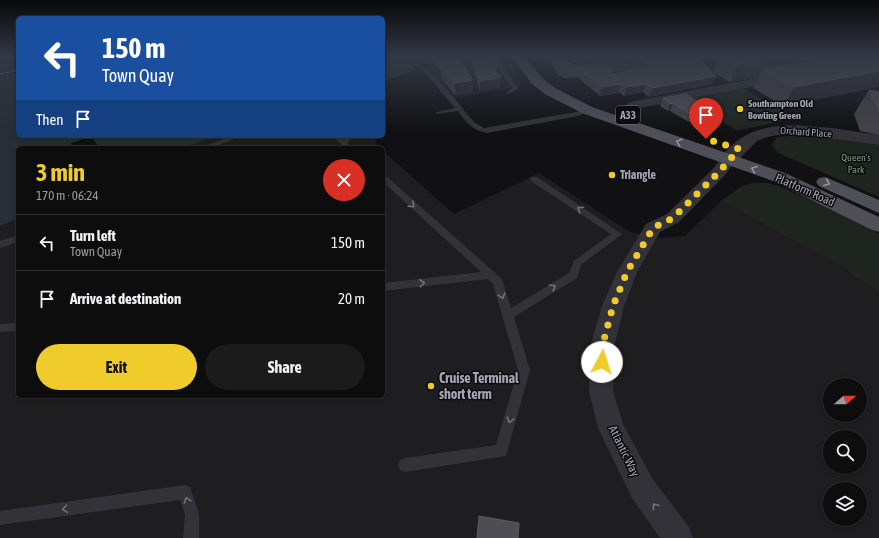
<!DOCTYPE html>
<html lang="en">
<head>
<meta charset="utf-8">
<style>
  :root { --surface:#0d0d0e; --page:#1b1b1c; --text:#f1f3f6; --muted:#9a9c9e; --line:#2d2d2e; --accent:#f0cb2c }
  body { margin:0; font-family:"Asap Condensed",sans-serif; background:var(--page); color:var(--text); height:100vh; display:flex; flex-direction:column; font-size:15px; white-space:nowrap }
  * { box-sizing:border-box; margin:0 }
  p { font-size:13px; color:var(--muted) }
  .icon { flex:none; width:22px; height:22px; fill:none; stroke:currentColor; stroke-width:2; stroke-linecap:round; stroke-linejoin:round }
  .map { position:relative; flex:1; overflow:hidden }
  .side { position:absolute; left:16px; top:146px; width:369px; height:252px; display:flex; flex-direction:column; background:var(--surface); border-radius:6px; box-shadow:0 2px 6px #0003,0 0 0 1px var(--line) }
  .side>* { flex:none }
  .hud { position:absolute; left:16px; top:16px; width:369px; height:122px; border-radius:6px; box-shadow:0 2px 6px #0003,0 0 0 1px var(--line); background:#1a4fa0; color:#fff; overflow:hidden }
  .needle { width:26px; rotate:69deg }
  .buttons { position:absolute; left:823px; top:378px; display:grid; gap:8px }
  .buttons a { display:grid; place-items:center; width:44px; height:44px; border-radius:50%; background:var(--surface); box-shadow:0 2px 6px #0003,0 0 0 1px var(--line); font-size:20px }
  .pin { position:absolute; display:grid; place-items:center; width:34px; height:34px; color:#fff; margin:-41px -17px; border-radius:50% 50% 50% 0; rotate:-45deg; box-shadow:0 0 4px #0007 }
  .pin .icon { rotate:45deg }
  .me { position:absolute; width:44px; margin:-22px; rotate:5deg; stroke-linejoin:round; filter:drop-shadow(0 0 3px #0008) }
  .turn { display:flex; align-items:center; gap:14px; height:84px; padding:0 20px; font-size:18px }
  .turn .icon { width:52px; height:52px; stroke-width:2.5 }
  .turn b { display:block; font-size:28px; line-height:34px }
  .then { display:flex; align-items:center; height:38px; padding:0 20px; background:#0003; gap:8px; font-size:15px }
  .round { display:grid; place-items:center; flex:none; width:42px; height:42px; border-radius:21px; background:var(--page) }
  .summary { display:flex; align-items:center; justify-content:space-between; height:68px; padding:0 20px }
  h1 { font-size:24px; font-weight:700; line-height:30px; color:var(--accent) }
  .action { display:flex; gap:8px; margin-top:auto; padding:8px 20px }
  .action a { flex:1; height:46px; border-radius:24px; background:var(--accent); color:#111; font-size:16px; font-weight:700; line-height:46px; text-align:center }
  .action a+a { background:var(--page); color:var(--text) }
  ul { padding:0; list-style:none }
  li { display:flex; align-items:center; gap:12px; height:56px; padding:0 20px; border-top:1px solid var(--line) }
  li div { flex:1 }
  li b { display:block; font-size:15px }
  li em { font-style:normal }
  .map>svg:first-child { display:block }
  .built { fill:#1e1d20; fill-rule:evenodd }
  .green { fill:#1e251f }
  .water { fill:#282e36 }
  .pier { fill:#111113 }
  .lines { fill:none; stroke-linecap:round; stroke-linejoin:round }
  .ferry { stroke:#798eaf; stroke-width:1; stroke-dasharray:3.5 2.5; stroke-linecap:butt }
  .service { fill:#323238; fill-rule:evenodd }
  .minor { fill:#323238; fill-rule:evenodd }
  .tertiary { fill:#323238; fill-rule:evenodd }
  .primary { fill:#4e4f57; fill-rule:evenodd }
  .wall { fill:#434248 }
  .shaded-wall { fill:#2b2a2e }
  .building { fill:#4e4d54; stroke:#5b5b62 }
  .oneway { stroke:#9294a1 }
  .oneway2 { stroke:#70717c }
  .route { stroke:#f0cb2c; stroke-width:7; stroke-dasharray:0 12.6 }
  .poi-dot { fill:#f0cb2c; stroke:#0c0c0e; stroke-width:1.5 }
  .labels { text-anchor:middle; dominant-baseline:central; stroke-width:3; stroke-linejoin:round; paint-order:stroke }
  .far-poi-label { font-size:10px; font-weight:bold; fill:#a3a5b3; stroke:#0c0c0e; text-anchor:start }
  .far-street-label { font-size:10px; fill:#a3a5b3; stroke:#0c0c0e }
  .far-park-label { font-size:10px; fill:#799e81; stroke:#0c0c0e }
  .shield { fill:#0c0c0e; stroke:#767782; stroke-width:1 }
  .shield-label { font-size:11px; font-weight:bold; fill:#a3a5b3 }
  .poi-label { font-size:12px; font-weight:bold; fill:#a3a5b3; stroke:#0c0c0e; text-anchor:start }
  .street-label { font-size:12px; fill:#a3a5b3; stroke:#0c0c0e }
  .near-poi-label { font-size:14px; font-weight:bold; fill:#a3a5b3; stroke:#0c0c0e; text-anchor:start }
</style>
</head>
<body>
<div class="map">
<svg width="879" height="538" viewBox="0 0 879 538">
  <rect width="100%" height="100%" fill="#111113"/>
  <g class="built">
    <polygon points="420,56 506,56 522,86 456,98 420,59"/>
    <polygon points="217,136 373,136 379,148 181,148"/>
    <path d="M383 151 454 214 539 173 630 232 661 238 685 236 721 201 848 269 852 276 879 291V538H0V226L18 219V396H383ZM830 385H860V415H830ZM830 437H860V467H830ZM830 489H860V519H830Z"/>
  </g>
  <g class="green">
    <polygon points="742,88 795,118 737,131 688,99"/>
    <polygon points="792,136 831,138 879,145 879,197 778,153 772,145 777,137"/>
    <polygon points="753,183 768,183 778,186 834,210 879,234 879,291 852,276 847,269 721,201 742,186"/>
  </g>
  <g class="water">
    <polygon points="0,56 18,56 18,136 217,136 181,148 18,148 18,219 0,226"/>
    <polygon points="383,56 420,56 420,59 410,65 418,69 383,81"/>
  </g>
  <polygon class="pier" points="92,136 99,148 73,148 71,143"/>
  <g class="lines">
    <polyline class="ferry" points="0,74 18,70"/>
    <g class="service">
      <path d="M397 56C428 56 455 101 474 122L484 128 576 112 587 108 590 110 578 116 487 133C473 131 466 122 458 111L436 114V112L455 108 421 68Z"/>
      <polygon points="494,56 500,56 506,71 519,88 510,94 505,93 512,88 500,71"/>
      <polygon points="617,56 623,56 628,62 625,64 590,65 587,63 590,61 621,60"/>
      <polygon points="231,136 242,136 211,148 200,148"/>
      <polygon points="332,136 340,136 343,138 347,136 357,136 347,142 353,148 345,148"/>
      <polygon points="383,176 386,176 502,279 511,308 569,273 574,261 611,234 531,181 530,179 531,177 537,177 622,234 581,265 577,278 514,317 530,370 506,456 405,472 400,470 398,465 400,460 405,458 496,445 518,370 493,284 488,279 383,291 383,283 481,272 383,182"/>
      <polygon points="18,235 18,242 0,248 0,241"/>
      <polygon points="18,323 18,331 0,332 0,324"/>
      <polygon points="185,485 190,487 199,514 199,538 183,538 185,514 180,500 0,525 0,511"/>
    </g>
    <g class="minor">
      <polygon points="557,56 569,56 573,64 577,65 639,63 643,64 645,67 643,70 639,71 575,73 564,69"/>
      <path d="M784 73 788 74 790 77 788 80 639 108C632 113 627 118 618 116L616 113 630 102 635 101Z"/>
      <polygon points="729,154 735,156 737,159 724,176 679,222 660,232 637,272 624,306 614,347 613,391 623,424 652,478 689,527 693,538 660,538 632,498 598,428 589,391 590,347 602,306 617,272 646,224 667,214 712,170 723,156"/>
    </g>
    <path class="tertiary" d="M795 125 832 128 879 135V145L813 136 778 135 767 137 757 141 735 163 729 164 723 163 720 159C740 131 763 126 795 125Z"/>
    <g class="primary">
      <polygon points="511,56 524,56 542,78 555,88 592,107 785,173 879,217 879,232 872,230 773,181 582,113 545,94 532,84"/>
      <polygon points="825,177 879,200 879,213 819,186 816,182 819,178"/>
    </g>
  </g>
  <g class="wall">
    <polygon points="430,56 455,56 473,92 455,95 441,78 441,72"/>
    <polygon points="469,56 497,56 499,60 498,70 494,70 501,77 500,87 480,91"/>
    <polygon points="543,56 562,56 564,61 577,66 613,74 645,68 646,66 644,63 638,62 633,56 696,56 716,76 713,84 649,97 643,92 624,96 619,92 618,93 600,96 577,77 564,78 558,75 550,61 547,61 544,58"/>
    <polygon points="570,56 594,56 594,59 589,60 586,63 574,63"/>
    <polygon points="720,56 879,56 784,106 753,88 759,77 730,82 713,72"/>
    <polygon points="869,90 879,92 879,135 860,131 854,114"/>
    <polygon points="663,98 709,119 689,122 670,111 668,111 660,106"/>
  </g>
  <g class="shaded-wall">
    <polygon points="587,56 590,56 589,60 586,63"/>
    <polygon points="784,56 848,56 762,70 759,77 730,82 738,64"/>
    <polygon points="879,71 879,87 784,106 794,87"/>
    <polygon points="716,76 713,84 649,97 652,88"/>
    <polygon points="501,77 500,87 480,91 480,81"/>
    <polygon points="473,80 473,92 455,95 455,83"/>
    <polygon points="621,84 618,93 600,96 602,87"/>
    <polygon points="646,84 643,92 624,96 627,87"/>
    <polygon points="673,103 670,111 668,111 670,104"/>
    <polygon points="712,111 709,119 689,122 692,115"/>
  </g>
  <g class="building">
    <polygon points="438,56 455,56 456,59 459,60 473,80 455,83 441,66 444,65"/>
    <polygon points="473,56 497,56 499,60 484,60 501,77 480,81"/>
    <polygon points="554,56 562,56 564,61 577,66 606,65 613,74 652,67 647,61 649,58 648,56 696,56 716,76 652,88 646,84 627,87 619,82 621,84 602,87 579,69 565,70 560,67"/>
    <polygon points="723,56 784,56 738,64"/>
    <polygon points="844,56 879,56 879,71 794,87 762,70"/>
    <polygon points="869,90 879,92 879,107 877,106"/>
    <polygon points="686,94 712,111 692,115 673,103 670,104 663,98"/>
    <polygon points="479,516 519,523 518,538 477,538"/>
  </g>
  <defs><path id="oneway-chevron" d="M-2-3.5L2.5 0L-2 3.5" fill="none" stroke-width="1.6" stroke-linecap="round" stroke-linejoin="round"/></defs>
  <g class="oneway">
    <use href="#oneway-chevron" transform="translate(679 142) rotate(-161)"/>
    <use href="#oneway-chevron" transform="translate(754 169) rotate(-160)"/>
    <use href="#oneway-chevron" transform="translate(827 183) rotate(23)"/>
  </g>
  <g class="oneway2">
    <use href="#oneway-chevron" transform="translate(412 205) rotate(42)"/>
    <use href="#oneway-chevron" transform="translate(580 209) rotate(-146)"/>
    <use href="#oneway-chevron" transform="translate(422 283) rotate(-6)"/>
    <use href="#oneway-chevron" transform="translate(553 287) rotate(-31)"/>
    <use href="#oneway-chevron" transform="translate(502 296) rotate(73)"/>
    <use href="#oneway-chevron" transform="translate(510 420) rotate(106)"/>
    <use href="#oneway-chevron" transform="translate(187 500) rotate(-107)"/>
    <use href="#oneway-chevron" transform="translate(655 506) rotate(-126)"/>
    <use href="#oneway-chevron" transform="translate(65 509) rotate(172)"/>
  </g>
  <linearGradient id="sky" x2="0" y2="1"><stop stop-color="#09090a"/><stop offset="0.43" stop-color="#323844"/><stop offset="1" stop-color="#323844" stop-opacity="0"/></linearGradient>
  <rect width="879" height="131" fill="url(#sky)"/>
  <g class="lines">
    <polyline class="route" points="602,362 602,347 613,306 627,272 653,228 673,218 718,173 739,149 706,139"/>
  </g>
  <g class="poi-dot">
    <circle cx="740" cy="109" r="4"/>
    <circle cx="612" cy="175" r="4"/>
    <circle cx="431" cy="386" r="4"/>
  </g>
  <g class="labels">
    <g class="far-poi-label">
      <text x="748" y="103">Southampton Old<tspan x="748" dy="12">Bowling Green</tspan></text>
    </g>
    <g class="far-street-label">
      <text transform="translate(806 132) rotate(4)">Orchard Place</text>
    </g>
    <g class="far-park-label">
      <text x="856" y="157">Queen's<tspan x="856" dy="12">Park</tspan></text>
    </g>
    <rect class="shield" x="616" y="106" width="24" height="18" rx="3"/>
    <g class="shield-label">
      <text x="628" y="115">A33</text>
    </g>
    <g class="poi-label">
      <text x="620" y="175">Triangle</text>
    </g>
    <g class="street-label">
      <text transform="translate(805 190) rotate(24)">Platform Road</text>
      <text transform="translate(624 451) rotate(64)">Atlantic Way</text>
    </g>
    <g class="near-poi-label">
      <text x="439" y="378">Cruise Terminal<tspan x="439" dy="16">short term</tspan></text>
    </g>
  </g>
</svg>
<div class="buttons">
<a><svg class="needle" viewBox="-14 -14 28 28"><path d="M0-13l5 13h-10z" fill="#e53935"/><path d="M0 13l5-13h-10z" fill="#9a9c9e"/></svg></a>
<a><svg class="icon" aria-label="search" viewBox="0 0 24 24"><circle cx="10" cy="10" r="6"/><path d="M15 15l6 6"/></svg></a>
<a><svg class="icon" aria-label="layers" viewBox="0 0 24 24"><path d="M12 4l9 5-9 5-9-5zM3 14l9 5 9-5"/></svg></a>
</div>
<div class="pin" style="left:706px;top:139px;background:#d93025"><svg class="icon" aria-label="arrive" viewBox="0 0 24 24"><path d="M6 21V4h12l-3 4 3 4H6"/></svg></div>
<svg class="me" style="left:602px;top:362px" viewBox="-20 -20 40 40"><circle r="19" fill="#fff"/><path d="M0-13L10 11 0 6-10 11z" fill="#f0cb2c"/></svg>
<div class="hud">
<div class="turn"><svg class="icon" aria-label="left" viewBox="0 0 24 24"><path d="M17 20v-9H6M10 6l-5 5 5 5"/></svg><div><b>150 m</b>Town Quay</div></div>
<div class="then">Then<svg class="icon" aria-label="arrive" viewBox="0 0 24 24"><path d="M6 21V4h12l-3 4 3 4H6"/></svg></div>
</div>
<section class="side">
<div class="summary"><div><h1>3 min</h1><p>170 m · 06:24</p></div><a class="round" style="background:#d93025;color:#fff"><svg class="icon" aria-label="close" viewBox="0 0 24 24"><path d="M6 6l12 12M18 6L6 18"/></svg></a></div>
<ul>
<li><svg class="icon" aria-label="left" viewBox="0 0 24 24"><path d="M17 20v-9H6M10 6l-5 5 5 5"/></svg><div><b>Turn left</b><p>Town Quay</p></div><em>150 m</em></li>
<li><svg class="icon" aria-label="arrive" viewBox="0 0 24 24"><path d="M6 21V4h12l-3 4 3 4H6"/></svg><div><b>Arrive at destination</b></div><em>20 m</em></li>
</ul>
<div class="action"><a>Exit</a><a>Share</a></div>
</section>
</div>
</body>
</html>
